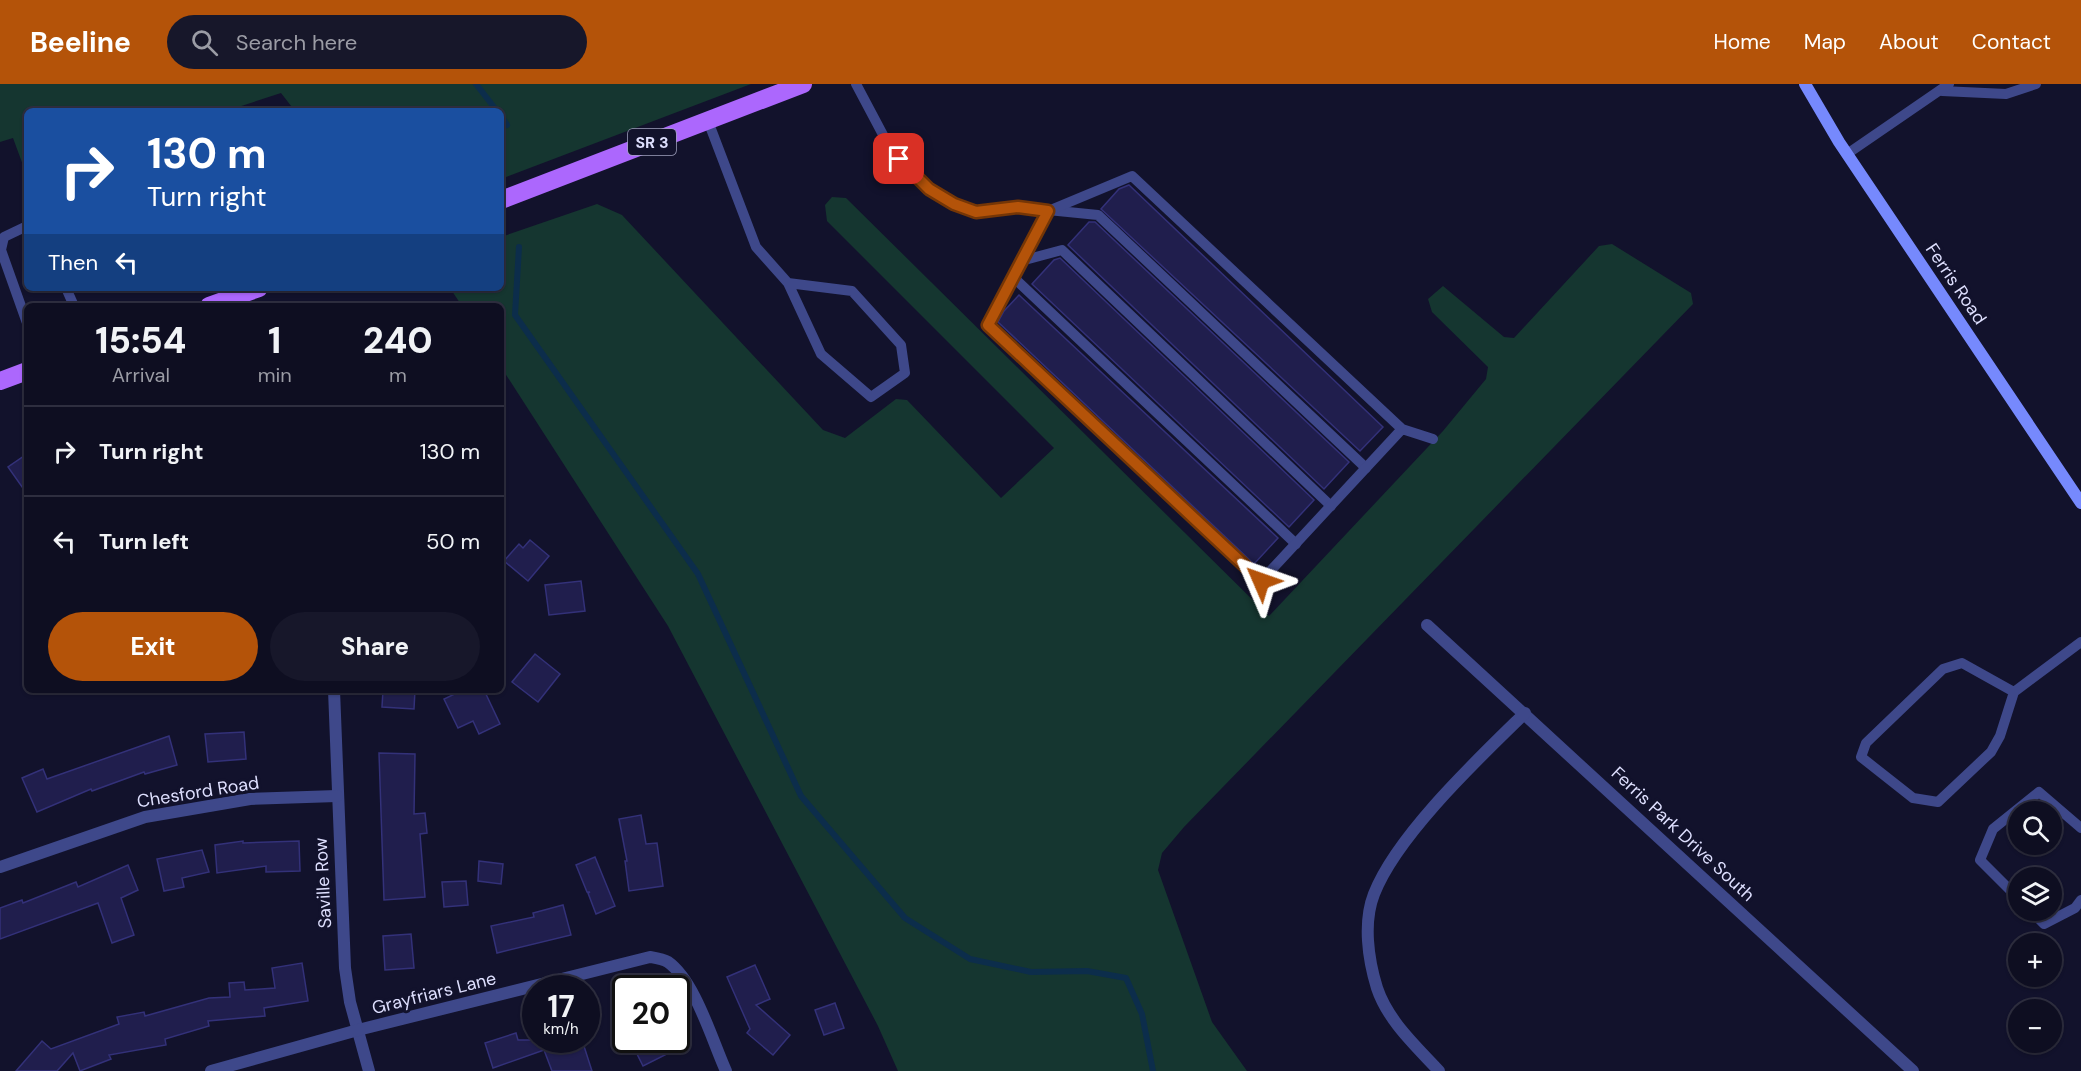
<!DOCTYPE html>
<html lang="en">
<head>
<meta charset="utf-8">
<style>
  :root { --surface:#0e0e21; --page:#17172a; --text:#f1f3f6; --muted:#9b9ca5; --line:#2e2e3f; --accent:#b45309 }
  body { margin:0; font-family:"DM Sans",sans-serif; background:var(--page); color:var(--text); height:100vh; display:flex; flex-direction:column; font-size:22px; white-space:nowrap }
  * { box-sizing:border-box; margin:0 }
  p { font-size:20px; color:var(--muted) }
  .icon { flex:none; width:33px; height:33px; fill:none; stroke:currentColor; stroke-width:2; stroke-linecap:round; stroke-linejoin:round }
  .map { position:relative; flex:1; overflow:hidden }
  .side { position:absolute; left:24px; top:219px; width:480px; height:390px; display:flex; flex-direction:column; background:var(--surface); border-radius:9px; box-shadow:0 2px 4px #0004,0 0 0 2px var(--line) }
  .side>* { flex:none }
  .banner { position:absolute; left:24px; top:24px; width:480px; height:183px; border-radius:9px; box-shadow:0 2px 4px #0004,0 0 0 2px var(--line); background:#1a4fa0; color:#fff; overflow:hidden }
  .buttons { position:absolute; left:2008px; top:717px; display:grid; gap:12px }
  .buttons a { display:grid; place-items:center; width:54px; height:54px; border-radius:50%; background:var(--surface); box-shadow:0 2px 4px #0004,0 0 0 2px var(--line); font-size:30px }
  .speed { position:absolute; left:522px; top:891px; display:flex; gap:12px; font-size:30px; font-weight:700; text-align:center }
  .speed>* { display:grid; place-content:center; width:78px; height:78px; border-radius:50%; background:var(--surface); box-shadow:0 2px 4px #0004,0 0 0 2px var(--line); line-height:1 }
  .speed small { font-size:15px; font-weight:400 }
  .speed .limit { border:3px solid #111; border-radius:9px; background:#fff; color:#111 }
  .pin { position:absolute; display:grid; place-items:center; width:51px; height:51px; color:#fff; margin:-26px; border-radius:12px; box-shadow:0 3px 9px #0006 }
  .me { position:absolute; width:66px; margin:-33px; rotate:313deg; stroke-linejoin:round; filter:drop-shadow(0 0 4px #0008) }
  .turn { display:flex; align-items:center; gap:21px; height:126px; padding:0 24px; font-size:27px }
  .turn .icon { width:78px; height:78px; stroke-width:2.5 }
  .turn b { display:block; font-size:42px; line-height:51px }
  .then { display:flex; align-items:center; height:57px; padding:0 24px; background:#0003; gap:12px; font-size:22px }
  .eta { display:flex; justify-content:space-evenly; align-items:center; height:102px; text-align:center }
  .eta b { font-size:36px; font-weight:800; line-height:42px }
  .action { display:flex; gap:12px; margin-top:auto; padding:12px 24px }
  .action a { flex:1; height:69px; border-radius:36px; background:var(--accent); color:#fff; font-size:24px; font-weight:800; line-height:69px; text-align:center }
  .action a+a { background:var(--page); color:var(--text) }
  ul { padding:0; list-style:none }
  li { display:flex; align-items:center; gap:18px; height:90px; padding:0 24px; border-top:2px solid var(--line) }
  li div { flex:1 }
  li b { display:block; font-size:22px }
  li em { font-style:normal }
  header { display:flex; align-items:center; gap:36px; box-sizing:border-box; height:84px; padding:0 30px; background:var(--accent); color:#fff }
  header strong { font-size:28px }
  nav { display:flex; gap:33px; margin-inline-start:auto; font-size:21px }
  .search { width:420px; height:54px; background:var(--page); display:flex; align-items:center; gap:15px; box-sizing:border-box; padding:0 21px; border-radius:33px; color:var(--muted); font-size:22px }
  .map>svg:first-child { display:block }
  .green { fill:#153630 }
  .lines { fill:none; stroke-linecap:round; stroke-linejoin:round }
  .stream { stroke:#0c2d4b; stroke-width:6 }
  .building { fill:#201e4d; stroke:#333179; stroke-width:1.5 }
  .lane { stroke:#3e488a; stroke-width:10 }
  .street { stroke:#3e488a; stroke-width:12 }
  .secondary { stroke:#7689fd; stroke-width:12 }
  .primary { stroke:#ac67fd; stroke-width:18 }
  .route-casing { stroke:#753606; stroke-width:15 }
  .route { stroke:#b45309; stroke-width:10 }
  .labels { text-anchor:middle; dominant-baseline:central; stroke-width:6; stroke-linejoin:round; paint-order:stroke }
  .shield { fill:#12122c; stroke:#a1a2bf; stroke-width:1.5 }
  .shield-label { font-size:16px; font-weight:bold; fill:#dedffe }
  .street-label { font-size:18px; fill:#dedffe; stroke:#12122c }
</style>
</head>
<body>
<header>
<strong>Beeline</strong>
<div class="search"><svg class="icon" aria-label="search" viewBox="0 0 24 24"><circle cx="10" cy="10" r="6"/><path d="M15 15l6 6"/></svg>Search here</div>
<nav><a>Home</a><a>Map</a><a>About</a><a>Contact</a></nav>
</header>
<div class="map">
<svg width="2081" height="987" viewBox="0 0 2081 987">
  <rect width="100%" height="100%" fill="#12122c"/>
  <g class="green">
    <polygon points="0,0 751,0 501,95 501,27 295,27 281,9 226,27 27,27 27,92 13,54 0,58"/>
    <polygon points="832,113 846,114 1269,532 1443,347 1486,295 1488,283 1432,228 1428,215 1443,202 1504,253 1514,254 1599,162 1612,160 1691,209 1693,220 1184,743 1162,769 1158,786 1212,938 1247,987 898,987 878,942 668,542 501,283 501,222 462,222 450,204 501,204 501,153 597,120 622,131 823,346 845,354 896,315 907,316 1001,414 1054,364 827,137 825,121"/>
  </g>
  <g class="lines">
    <g class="stream">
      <polyline points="476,0 497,27"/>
      <polyline points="501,32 507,41"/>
      <polyline points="519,163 515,231 698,490 801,712 905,834 970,875 1031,888 1087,887 1126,894 1142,930 1153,987"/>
    </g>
  </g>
  <g class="building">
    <polygon points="1129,101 1383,343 1360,367 1101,125 1119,105"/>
    <polygon points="1089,138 1095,138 1349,378 1324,405 1068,161"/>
    <polygon points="1060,174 1314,416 1289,443 1032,200 1054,176"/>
    <polygon points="1019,211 1278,454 1254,480 998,238 1004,227"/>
    <polygon points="27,370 27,410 8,383"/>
    <polygon points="530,456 549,472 528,497 504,477 519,460 523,464"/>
    <polygon points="581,497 585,527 549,531 545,501"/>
    <polygon points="535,570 560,590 538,618 512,598"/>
    <polygon points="383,606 415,606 414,625 382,623"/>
    <polygon points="463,606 484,606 500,640 479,650 473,637 458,644 444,615"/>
    <polygon points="244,648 246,675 208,678 205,650"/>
    <polygon points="169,652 177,681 145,690 144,688 92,707 91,705 37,728 22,694 43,685 47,695"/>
    <polygon points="379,669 415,670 414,730 425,729 427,749 420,750 425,813 384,816"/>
    <polygon points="641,731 646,760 657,759 663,802 629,807 625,777 627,777 619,735"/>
    <polygon points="243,757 243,759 299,757 300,787 266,788 266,782 217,789 215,761"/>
    <polygon points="202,766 209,788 182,794 184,803 164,807 157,775"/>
    <polygon points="595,773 615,822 596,830 588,809 590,808 587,808 576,781"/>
    <polygon points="479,777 503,780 501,800 478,797"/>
    <polygon points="128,781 138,806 121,814 134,851 112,859 98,819 0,855 0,824 22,816 23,819 76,798 78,803"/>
    <polygon points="466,797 468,821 444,823 442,798"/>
    <polygon points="563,821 571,851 497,869 491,842 534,833 533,829"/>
    <polygon points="411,850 414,884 385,886 383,852"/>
    <polygon points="302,879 308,917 264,924 265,932 208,937 209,942 165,955 166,961 109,971 111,975 80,987 73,969 57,987 16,987 42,957 51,965 119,940 117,933 144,928 145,932 209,914 230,913 229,899 244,898 245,906 275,904 272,884"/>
    <polygon points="755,881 770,915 756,921 790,951 773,971 747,949 750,945 727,893"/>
    <polygon points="835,919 844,944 824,951 815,926"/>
    <polygon points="516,949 518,956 582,956 592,987 552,987 544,966 493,984 485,959"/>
    <polygon points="630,956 665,956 671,968 643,982"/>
  </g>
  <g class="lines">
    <g class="lane">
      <polyline points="856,0 890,64 908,86 929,105 954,120 976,128 1018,123 1098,131 1366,384"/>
      <polyline points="1942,7 2006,10 2036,0"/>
      <polyline points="708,37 756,163 788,199 821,270 871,313 905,289 901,261 852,207 788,199"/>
      <polyline points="1847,70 1949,0"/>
      <polyline points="27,142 4,153 1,166 27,239"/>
      <polyline points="1021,177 1062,166 1331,422"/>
      <polyline points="1013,193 1296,460"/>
      <polyline points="66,204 74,222"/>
      <polyline points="1402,345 1261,497 988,241 1048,127 1132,92 1402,345 1433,355"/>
      <polyline points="2014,608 1962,579 1943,585 1866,659 1861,673 1913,714 1938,718 1991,668 2000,652 2014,608 2081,558"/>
      <polyline points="2019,815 1980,776 1993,745 2039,708 2081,744"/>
      <polyline points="2030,826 2044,840 2075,824 2081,816"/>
    </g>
    <g class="street">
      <polyline points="1427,541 1913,987"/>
      <polyline points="334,606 345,884 350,918 369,987"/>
      <polyline points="0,783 145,733 250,715 337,712"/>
      <path d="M211 987 358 946 650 873C656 874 663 875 668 878 695 897 712 956 726 987"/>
      <path d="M1439 987C1416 962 1388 937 1377 904 1368 875 1363 838 1374 810 1397 751 1479 674 1525 629"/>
    </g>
    <polyline class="secondary" points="1805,0 1839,58 2081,419"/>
    <g class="primary">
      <polyline points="501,116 803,0"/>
      <polyline points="209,222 259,204"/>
      <polyline points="0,297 27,287"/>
    </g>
  </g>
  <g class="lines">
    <g class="route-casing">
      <polyline id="route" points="899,75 929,105 954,120 976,128 1018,123 1048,127 988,241 1261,497"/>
    </g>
    <use href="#route" class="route"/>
  </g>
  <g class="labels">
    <rect class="shield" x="628" y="45" width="48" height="26" rx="4.5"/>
    <g class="shield-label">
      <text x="652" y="58">SR 3</text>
    </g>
    <g class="street-label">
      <text transform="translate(1956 200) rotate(56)">Ferris Road</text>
      <text transform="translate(198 708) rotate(-9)">Chesford Road</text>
      <text transform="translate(1683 750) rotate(43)">Ferris Park Drive South</text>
      <text transform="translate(323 799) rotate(-93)">Saville Row</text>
      <text transform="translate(434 909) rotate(-14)">Grayfriars Lane</text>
    </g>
  </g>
</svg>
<div class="buttons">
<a><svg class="icon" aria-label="search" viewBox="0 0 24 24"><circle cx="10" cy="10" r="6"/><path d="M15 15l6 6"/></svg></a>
<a><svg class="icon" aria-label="layers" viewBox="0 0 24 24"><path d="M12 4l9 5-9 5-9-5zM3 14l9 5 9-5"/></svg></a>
<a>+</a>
<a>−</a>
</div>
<div class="speed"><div>17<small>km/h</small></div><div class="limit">20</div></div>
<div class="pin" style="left:899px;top:75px;background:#d93025"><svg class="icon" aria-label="arrive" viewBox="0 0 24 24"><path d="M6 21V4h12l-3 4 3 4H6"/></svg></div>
<svg class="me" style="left:1261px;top:497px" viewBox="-20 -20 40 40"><path d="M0-17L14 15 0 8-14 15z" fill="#b45309" stroke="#fff" stroke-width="4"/></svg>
<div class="banner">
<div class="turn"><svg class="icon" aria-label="right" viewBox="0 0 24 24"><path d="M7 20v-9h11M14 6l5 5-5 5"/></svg><div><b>130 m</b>Turn right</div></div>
<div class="then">Then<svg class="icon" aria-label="left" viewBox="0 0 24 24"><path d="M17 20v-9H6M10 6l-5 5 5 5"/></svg></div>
</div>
<section class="side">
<div class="eta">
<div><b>15:54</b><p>Arrival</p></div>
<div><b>1</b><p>min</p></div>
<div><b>240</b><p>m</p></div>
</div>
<ul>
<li><svg class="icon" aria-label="right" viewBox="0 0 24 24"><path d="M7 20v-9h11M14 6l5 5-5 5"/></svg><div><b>Turn right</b></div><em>130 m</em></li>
<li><svg class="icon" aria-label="left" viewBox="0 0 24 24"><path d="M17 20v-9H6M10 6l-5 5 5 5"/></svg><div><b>Turn left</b></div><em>50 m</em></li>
</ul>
<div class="action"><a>Exit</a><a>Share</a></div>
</section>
</div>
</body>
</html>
